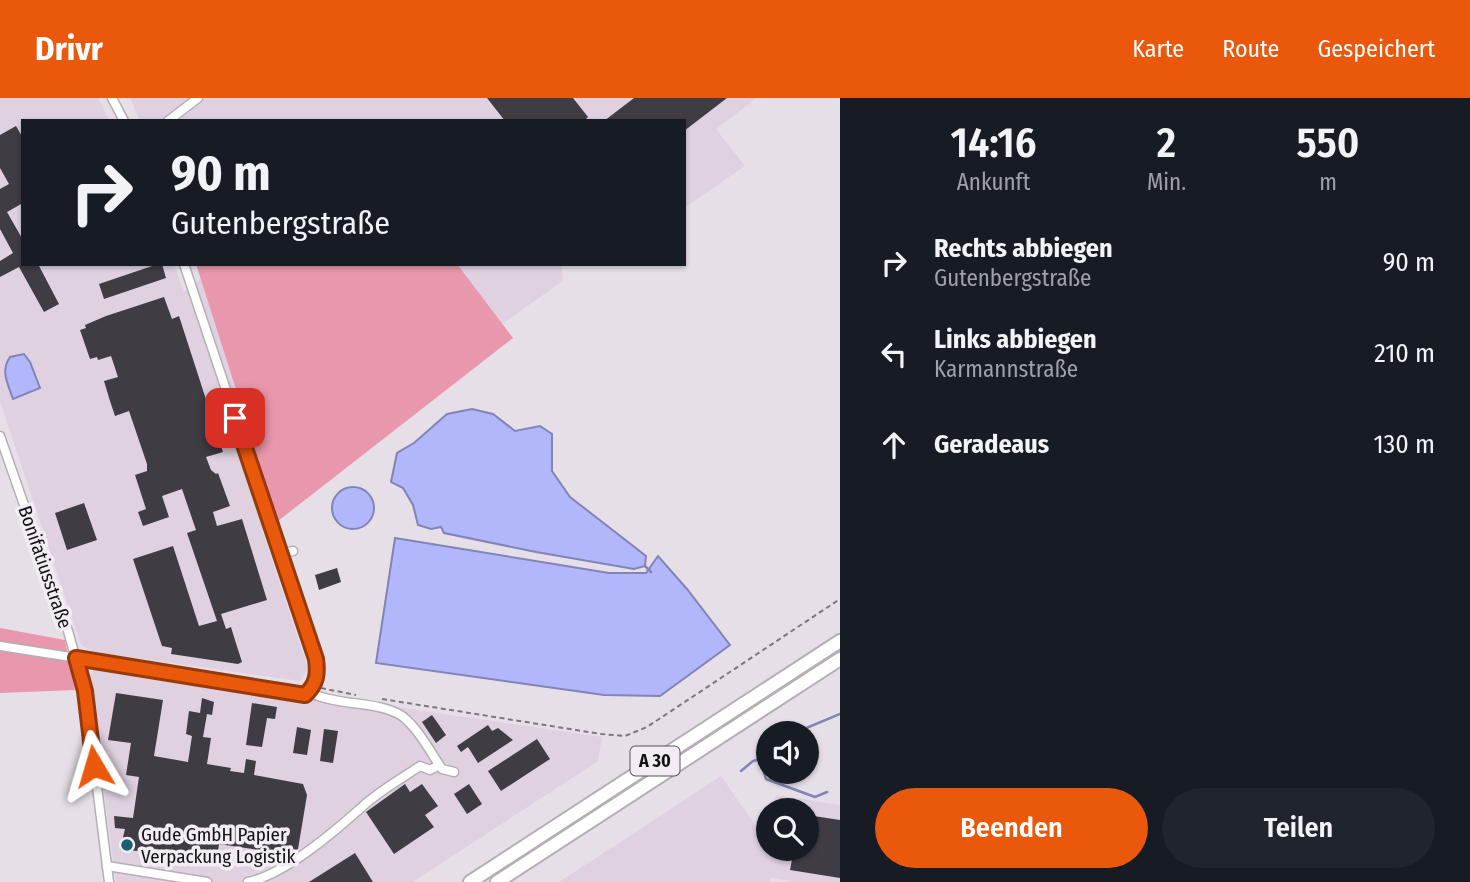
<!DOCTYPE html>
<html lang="de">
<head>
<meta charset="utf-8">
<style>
  :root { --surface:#171b24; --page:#20242c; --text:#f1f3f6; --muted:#9ea1a6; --accent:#ea580c }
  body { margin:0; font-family:"Fira Sans Condensed",sans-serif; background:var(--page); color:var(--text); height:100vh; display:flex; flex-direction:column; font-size:26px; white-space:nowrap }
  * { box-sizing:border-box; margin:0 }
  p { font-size:23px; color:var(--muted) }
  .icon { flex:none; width:38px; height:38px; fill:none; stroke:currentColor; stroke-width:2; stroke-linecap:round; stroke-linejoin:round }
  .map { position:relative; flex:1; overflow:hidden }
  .panel { display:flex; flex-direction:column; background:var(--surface); width:630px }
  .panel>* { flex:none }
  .hud { position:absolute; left:21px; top:21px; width:665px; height:147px; border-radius:0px; box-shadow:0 2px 5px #0004; background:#171b24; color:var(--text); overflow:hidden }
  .tools { position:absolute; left:756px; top:623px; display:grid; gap:14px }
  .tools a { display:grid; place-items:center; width:63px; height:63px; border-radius:50%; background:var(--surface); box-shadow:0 2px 5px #0004; font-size:35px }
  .pin { position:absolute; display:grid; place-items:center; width:60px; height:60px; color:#fff; margin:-30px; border-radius:14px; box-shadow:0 4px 10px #0006 }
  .me { position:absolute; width:77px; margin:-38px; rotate:353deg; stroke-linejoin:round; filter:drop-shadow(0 0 5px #0008) }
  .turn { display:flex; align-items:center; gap:24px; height:147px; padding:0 35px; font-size:32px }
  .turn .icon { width:91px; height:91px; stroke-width:2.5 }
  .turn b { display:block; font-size:49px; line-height:60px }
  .eta { display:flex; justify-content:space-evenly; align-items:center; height:119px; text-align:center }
  .eta b { font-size:42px; font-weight:600; line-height:49px }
  .primary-button { display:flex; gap:14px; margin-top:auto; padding:14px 35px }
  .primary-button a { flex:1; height:80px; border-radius:42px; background:var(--accent); color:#fff; font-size:28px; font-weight:600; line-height:80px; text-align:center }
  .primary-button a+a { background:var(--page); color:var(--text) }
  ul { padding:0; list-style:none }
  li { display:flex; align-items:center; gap:21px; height:91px; padding:0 35px }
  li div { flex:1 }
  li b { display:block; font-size:26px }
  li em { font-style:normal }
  header { display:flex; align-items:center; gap:42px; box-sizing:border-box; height:98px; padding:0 35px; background:var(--accent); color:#fff }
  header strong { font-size:33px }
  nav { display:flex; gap:38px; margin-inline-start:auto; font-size:24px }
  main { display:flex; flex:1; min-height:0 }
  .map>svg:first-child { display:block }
  .built { fill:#dfd1e0 }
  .green { fill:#e897ac }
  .water { fill:#b2b6fb; stroke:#8284b6; stroke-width:2 }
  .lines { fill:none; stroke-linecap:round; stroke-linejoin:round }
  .stream { stroke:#8284b6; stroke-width:2.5 }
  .building { fill:#3f3c44 }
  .minor-casing { stroke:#b6aeb7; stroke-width:11 }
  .highway-casing { stroke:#b6aeb7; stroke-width:16 }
  .path { stroke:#7c777d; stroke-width:2; stroke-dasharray:5 3.5; stroke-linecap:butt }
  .minor { stroke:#fff; stroke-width:8 }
  .highway { stroke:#fff; stroke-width:12 }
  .route-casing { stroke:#983908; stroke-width:18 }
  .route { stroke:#ea580c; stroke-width:12 }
  .poi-dot { fill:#1b5f72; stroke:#f4ecf5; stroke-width:2.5 }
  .labels { text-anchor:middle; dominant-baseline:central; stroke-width:7; stroke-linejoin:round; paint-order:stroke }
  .shield { fill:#f4ecf5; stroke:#565358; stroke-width:2 }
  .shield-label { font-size:18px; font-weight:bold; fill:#131114 }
  .street-label { font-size:19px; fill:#131114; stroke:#f4ecf5 }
  .poi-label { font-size:19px; fill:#131114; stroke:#f4ecf5; text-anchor:start }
</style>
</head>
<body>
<header>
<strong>Drivr</strong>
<nav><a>Karte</a><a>Route</a><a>Gespeichert</a></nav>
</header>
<main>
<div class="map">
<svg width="840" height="784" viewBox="0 0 840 784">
  <rect width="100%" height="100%" fill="#e7dfe8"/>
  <g class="built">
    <polygon points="0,0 98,0 110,23 23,23 23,166 174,166 184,194 201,180 278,423 262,432 308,570 300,583 107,556 89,552 81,547 0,303"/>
    <polygon points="130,0 757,0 716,31 745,68 684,110 684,23 140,23"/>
    <polygon points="457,166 561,166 563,183 502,226"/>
    <polygon points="98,568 293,600 316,600 382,607 602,639 598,663 413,784 116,784 89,582 92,573"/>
    <polygon points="721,678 767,744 768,739 768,751 807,751 807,712 773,712 776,697 840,707 840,784 799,784 771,780 770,784 559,784"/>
  </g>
  <g class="green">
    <polygon points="196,166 457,166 513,240 278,423"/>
    <polygon points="0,530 65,542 75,592 0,595"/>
  </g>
  <g class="water">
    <path d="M24 256 30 264 40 290 13 301C8 286 0 273 10 259Z"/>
    <polygon points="472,311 493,316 515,333 540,328 552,336 552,373 570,399 646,458 645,468 634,471 536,454 444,435 441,429 431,431 418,427 413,407 403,390 391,384 397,355 414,345 447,316"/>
    <circle cx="353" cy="410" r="21"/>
    <polygon points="395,440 609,475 646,475 658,458 687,491 730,547 660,598 604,597 376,565"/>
  </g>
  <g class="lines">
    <g class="stream">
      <polyline points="645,468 651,474"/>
      <polyline points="801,635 804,631 840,616"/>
      <polyline points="760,661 766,681 815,699 827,694"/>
      <polyline points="741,673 753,663 768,659"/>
    </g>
  </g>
  <g class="building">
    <polygon points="487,0 573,0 588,19 584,23 505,23"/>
    <polygon points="634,0 727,0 684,33 684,23 604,23"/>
    <polygon points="16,28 23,40 23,105 7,114 23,142 23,166 38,166 59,206 44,214 19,169 0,179 0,163 13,155 0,131 0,91 9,86 0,70 0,37"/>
    <polygon points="158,166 162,166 166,180 104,201 99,186"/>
    <polygon points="164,199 172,221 179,218 223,354 206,359 211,372 216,376 218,375 230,408 213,414 217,428 242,421 267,502 221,516 226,531 231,529 234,539 242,564 238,566 171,556 172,550 162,548 133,461 173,448 199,528 217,523 187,435 196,432 182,391 162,398 169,419 143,428 138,414 146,411 135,377 147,373 147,366 129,313 115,318 110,303 104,283 118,279 111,258 98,262 97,259 90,261 80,232 86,230 85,227 106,218"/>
    <polygon points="84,405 97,442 67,452 55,415"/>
    <polygon points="337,470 341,484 319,492 315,477"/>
    <polygon points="116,595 163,602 154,658 188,664 192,638 186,636 189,613 200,615 202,600 214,604 212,617 207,616 203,639 211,640 207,666 231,670 230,673 244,675 246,661 256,663 254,677 303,686 307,697 298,751 287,756 219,746 217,760 142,749 141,753 120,752 125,731 115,730 114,718 133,720 139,679 126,677 131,645 108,642"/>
    <polygon points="252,605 277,609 275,621 267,620 262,649 246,647"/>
    <polygon points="432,617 446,637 436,645 422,624"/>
    <polygon points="488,627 492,633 498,630 513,642 478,665 468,649 461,654 457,648"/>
    <polygon points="297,629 311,632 307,657 293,655"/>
    <polygon points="324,631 338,633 333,665 320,663"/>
    <polygon points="537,641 550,661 501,693 488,673"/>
    <polygon points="405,686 410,694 422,686 438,708 425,717 434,729 394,756 366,714"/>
    <polygon points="469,686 482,706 467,716 454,696"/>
    <polygon points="807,717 840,722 840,780 790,772 794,751 807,751"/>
    <polygon points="355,755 373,784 309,784"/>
  </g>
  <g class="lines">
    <g class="minor-casing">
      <g id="minor">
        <polyline points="112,0 124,23"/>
        <polyline points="168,23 198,0"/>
        <path d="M184 166 316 561C318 576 317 586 305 597"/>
        <polyline points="0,338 68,533 85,593 109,784"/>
        <polyline points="280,456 293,453"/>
        <path d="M0 548 316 597C342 608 379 603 402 618 418 630 431 655 442 671L454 674"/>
        <polyline points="107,768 207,784"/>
        <path d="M248 784C284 777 334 734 362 709 379 693 401 681 420 668L430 672 439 667"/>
      </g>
    </g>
    <g class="highway-casing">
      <g id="highway">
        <polyline points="470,784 840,543"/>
        <polyline points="497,784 840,561"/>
      </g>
    </g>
    <g class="path">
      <polyline points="321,590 356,597"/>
      <polyline points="382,601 601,636 625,638 647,629 840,501"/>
    </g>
    <use href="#minor" class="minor"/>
    <use href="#highway" class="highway"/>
  </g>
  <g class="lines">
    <g class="route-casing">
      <path id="route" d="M94 668 85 593 76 560 305 597C317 586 318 576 316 561L235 320"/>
    </g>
    <use href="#route" class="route"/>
  </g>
  <circle class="poi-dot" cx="127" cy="747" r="7"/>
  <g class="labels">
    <rect class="shield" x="630.5" y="648.5" width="49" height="29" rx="5"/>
    <g class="shield-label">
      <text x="655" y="663">A 30</text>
    </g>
    <g class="street-label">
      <text transform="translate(45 469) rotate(71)">Bonifatiusstraße</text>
    </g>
    <g class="poi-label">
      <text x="141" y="736">Gude GmbH Papier<tspan x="141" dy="22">Verpackung Logistik</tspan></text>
    </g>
  </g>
</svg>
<div class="tools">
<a><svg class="icon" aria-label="sound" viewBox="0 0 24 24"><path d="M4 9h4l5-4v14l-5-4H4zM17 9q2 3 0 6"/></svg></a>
<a><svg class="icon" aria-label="search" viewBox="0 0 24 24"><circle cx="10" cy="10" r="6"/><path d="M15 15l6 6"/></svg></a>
</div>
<div class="pin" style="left:235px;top:320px;background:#d93025"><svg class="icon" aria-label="arrive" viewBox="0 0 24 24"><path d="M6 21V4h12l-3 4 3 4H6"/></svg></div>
<svg class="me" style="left:94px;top:668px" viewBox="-20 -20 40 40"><path d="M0-17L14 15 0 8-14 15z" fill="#ea580c" stroke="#fff" stroke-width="4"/></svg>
<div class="hud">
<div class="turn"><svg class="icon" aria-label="right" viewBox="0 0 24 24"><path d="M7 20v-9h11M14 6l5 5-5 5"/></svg><div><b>90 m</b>Gutenbergstraße</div></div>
</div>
</div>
<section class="panel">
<div class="eta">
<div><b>14:16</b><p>Ankunft</p></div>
<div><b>2</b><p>Min.</p></div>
<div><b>550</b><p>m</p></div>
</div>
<ul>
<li><svg class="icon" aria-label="right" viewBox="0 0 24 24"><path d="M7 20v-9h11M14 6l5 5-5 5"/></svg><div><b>Rechts abbiegen</b><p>Gutenbergstraße</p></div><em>90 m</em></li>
<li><svg class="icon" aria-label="left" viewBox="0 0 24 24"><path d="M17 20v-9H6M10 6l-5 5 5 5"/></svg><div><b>Links abbiegen</b><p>Karmannstraße</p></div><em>210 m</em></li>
<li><svg class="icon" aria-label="ahead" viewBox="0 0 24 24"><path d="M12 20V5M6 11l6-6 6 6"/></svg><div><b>Geradeaus</b></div><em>130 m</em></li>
</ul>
<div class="primary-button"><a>Beenden</a><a>Teilen</a></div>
</section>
</main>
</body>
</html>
